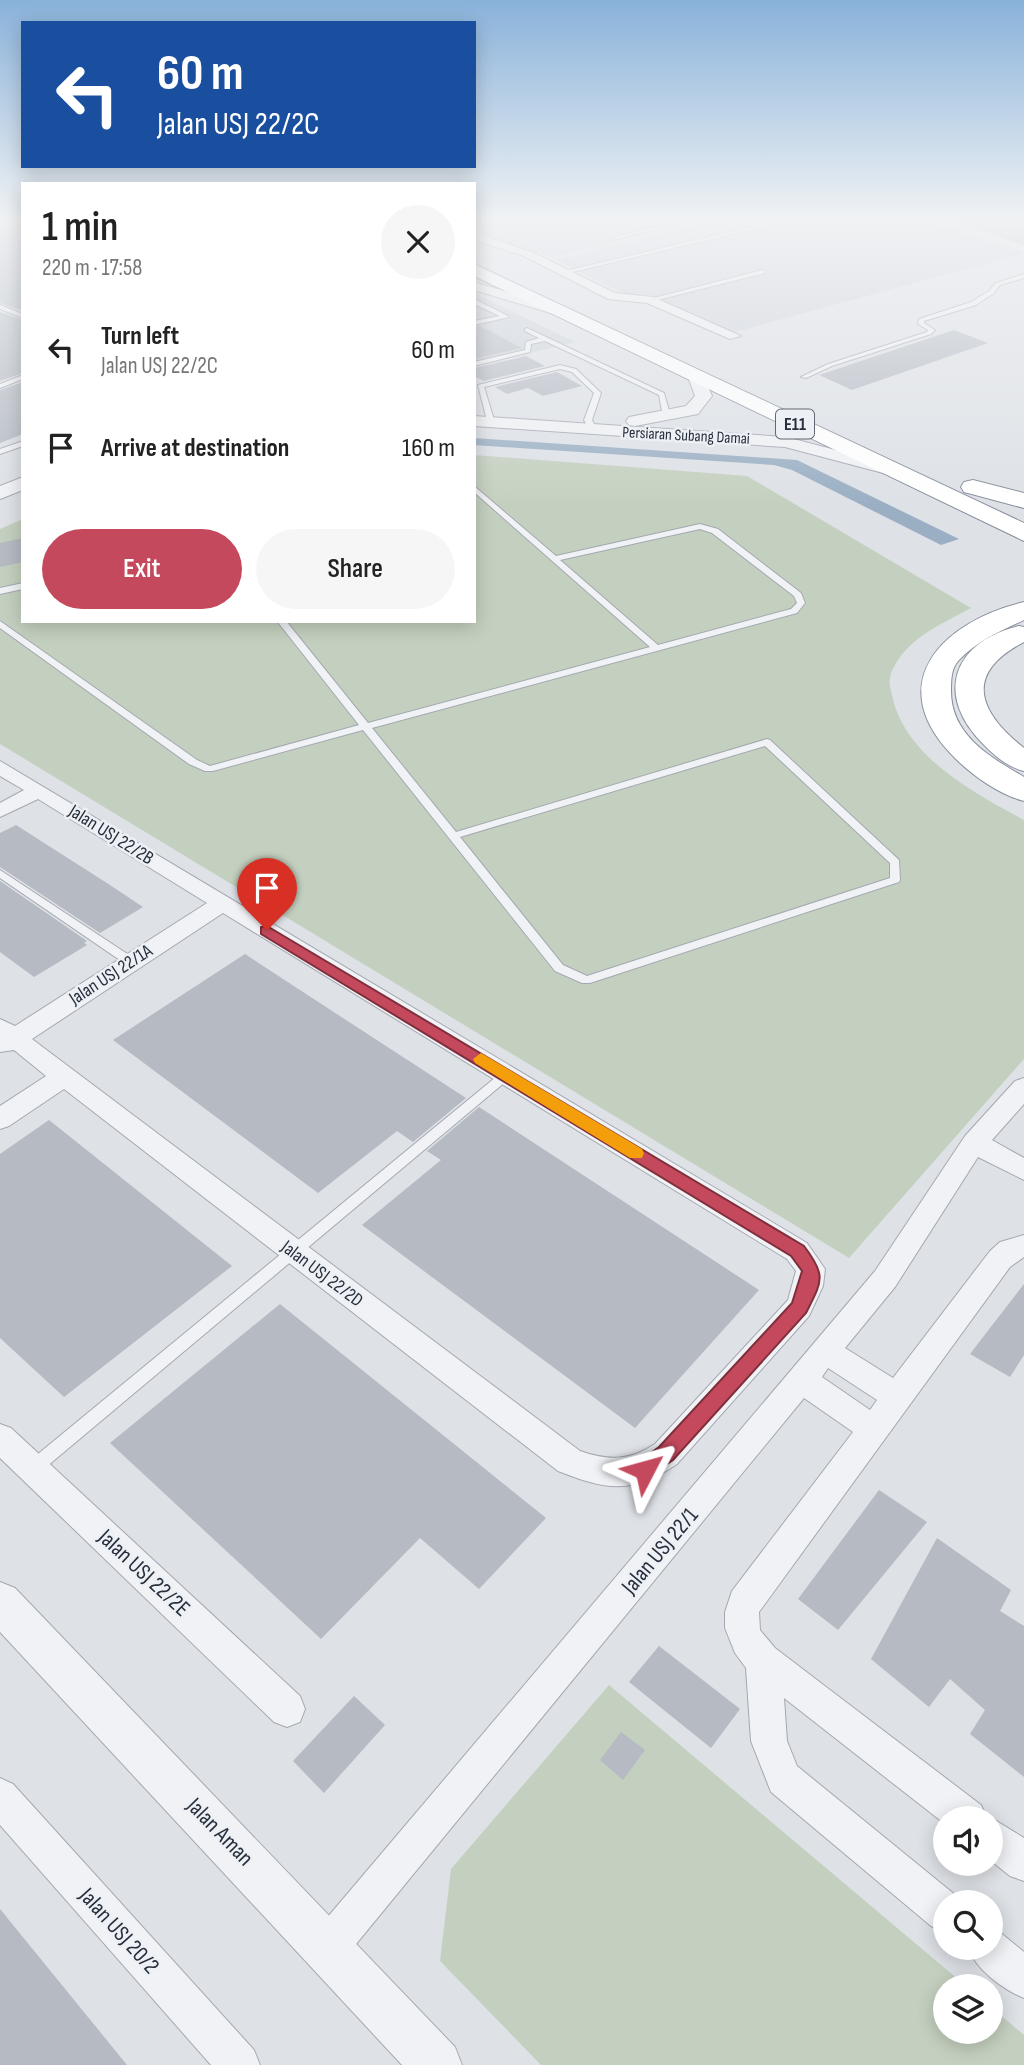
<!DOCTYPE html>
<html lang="en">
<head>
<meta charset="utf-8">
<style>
  :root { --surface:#fff; --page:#f6f6f6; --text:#222; --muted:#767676; --accent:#c4495d }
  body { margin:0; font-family:"Sofia Sans Condensed",sans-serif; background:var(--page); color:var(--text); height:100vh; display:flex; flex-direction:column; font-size:26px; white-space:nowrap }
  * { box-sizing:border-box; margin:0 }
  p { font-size:23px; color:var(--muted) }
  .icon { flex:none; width:38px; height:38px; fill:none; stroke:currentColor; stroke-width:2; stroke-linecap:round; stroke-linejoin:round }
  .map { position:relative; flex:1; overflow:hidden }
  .drawer { position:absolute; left:21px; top:182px; width:455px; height:441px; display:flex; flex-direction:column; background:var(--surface); border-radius:0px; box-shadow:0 4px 18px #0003 }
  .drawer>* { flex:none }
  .banner { position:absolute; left:21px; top:21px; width:455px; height:147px; border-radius:0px; box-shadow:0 4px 18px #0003; background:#1a4fa0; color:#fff; overflow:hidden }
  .tools { position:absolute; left:933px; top:1806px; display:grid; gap:14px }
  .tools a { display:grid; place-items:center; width:70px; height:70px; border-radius:50%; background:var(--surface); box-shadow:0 4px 18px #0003; font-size:35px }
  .pin { position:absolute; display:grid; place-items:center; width:60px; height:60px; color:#fff; margin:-72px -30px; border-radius:50% 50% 50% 0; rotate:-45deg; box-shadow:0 0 7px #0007 }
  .pin .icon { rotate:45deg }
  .me { position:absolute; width:77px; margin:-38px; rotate:51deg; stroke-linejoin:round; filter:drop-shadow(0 0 5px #0008) }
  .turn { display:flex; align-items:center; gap:24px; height:147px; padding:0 21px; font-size:32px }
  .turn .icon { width:91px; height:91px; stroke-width:2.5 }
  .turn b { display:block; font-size:49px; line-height:60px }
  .round { display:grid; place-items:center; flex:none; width:74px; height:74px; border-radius:37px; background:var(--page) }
  .head { display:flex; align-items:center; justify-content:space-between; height:119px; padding:0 21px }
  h1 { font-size:42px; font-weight:600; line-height:52px }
  .cta { display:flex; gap:14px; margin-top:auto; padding:14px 21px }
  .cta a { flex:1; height:80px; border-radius:42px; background:var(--accent); color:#fff; font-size:28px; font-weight:600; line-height:80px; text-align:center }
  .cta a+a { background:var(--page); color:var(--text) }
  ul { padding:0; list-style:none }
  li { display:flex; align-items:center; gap:21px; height:98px; padding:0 21px }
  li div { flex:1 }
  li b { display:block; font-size:26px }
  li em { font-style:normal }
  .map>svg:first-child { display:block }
  .built { fill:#ccd0d8 }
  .green { fill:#c4d0bf }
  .water { fill:#9aafc4 }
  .building { fill:#b5bac3 }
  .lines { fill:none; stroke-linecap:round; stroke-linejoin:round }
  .service-casing { stroke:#a4a8b0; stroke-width:2 }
  .minor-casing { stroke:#a4a8b0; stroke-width:2 }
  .tertiary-casing { stroke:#a4a8b0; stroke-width:2 }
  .motorway-casing { stroke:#868f9c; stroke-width:2 }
  .service { fill:#f0f2f5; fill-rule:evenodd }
  .minor { fill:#f0f2f5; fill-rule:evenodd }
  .tertiary { fill:#f0f2f5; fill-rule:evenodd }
  .motorway { fill:#fff; fill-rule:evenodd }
  .route { fill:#c4495d; stroke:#7f2f3c; stroke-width:2 }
  .slow { fill:#f59e0b }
  .labels { text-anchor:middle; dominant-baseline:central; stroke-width:5; stroke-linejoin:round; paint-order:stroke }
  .far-street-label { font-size:16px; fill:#282f3c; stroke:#edf0f4 }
  .shield { fill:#edf0f4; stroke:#636973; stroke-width:2 }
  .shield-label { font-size:18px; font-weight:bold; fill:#282f3c }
  .street-label { font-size:19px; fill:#282f3c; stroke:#edf0f4 }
  .near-street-label { font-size:23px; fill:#282f3c; stroke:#edf0f4 }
</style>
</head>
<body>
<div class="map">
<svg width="1024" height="2065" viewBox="0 0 1024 2065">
  <rect width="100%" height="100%" fill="#dee1e6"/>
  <g class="built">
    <polygon points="474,217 718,217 554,257 502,242 474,230"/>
    <polygon points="726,217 917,217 1024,253 720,336 626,295 556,260"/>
    <polygon points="474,293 575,342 474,367"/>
  </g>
  <g class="green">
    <path d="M474 455 747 476 971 608C944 623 911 636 895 665 888 676 889 684 892 695 904 756 974 793 1024 820V1059L849 1258 0 744V529L23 519V621H474Z"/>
    <polygon points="609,1685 966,1986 945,1986 945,2032 990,2032 991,2007 1024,2035 1024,2065 541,2065 440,1961 451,1869"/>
  </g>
  <polygon class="water" points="474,438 797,460 959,539 941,545 792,470 774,465 474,445"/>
  <g class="building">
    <polygon points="953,217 1024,217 1024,246 952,220"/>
    <polygon points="23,224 23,311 0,303 0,227"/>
    <polygon points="0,312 23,320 23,373 0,381"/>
    <polygon points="480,326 522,348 474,359 474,327"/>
    <polygon points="954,330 988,343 852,390 819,375"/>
    <polygon points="526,356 545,366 484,381 474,376 474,368"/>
    <polygon points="557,372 582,386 543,396 528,388 507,394 495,387"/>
    <polygon points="23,382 23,434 0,443 0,390"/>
    <polygon points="23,538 23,562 0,567 0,543"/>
    <polygon points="16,825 110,885 143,907 100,933 0,867 0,833"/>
    <polygon points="0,881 87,941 84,943 87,945 34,977 0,952"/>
    <polygon points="245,954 303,992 466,1098 413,1142 397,1131 318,1193 113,1040"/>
    <polygon points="479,1107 759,1290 635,1428 362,1225 441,1160 427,1151"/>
    <polygon points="49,1120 232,1266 64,1397 0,1338 0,1154"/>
    <polygon points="1024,1284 1024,1355 1010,1377 970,1354"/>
    <polygon points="280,1304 546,1518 479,1589 420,1538 321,1639 110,1443"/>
    <polygon points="879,1490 927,1522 838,1630 798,1599"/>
    <polygon points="937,1538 1011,1590 1000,1611 1024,1626 1024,1777 970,1734 985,1710 950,1679 929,1707 871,1659"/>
    <polygon points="659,1646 740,1709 711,1748 629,1682"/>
    <polygon points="354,1696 385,1725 324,1793 293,1761"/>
    <polygon points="621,1732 645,1750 623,1780 600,1760"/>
    <polygon points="0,1909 70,1995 127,2065 0,2065"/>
  </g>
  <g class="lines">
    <g class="service-casing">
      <g id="service">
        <polygon points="23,217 23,221 0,224 0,220"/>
        <polygon points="684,217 691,217 668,227 616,239 613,237 664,225"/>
        <polygon points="794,217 803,217 564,274 561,272"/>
        <polygon points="763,270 765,273 649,302 646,300"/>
        <polygon points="1024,274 1024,278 1000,285 994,293 976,305 924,321 924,323 935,330 931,334 832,366 806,378 801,377 828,364 927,332 928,330 918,324 919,319 971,302 989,291 996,283"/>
        <polygon points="474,299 508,316 509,317 474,325 474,321 500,316 474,304"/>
        <polygon points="0,305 23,314 23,318 0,309"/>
        <polygon points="527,328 664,393 671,417 667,419 663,417 659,395 545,341 531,344 530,352 474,366 474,362 525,350 526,342 539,338 525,331 525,329"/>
        <polygon points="560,365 576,369 601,393 592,420 598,431 597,433 591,433 584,420 594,393 572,372 560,369 484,387 495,423 488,425 478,385"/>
        <polygon points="23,375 23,379 0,388 0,384"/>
        <polygon points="23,441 23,446 0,454 0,449"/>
        <path d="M474 486 556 556 700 524 718 529 801 593 805 603 797 613 372 728 456 832 767 739 770 740 899 860 900 880 899 882 590 983H582L555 971 363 730 213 771H205L189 764 0 628V621L197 760 210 766 359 725 277 621H286L368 723 650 647 474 492ZM700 529 712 533 794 596 797 603 791 609 658 645 560 560ZM765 746 890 863V878L587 976 563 965 460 837Z"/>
        <polygon points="23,583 23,589 0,594 0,588"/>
        <polygon points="0,870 135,959 137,962 135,965 127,965 0,878"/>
        <polygon points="506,1070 510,1072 512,1075 510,1078 39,1473 33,1475 27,1473 25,1468 27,1463 502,1072"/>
      </g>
    </g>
    <g class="minor-casing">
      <g id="minor">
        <polygon points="474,233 532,252 615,293 653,297 741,336 730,339 647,303 608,299 524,256 474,240"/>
        <polygon points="474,282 568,310 570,313 564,317 474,290"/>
        <path d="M0 761 807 1243 825 1269 823 1286 809 1316 677 1464C632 1495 606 1490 558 1471L64 1089 9 1126 0 1129V1106L46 1076 14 1050 0 1052V1019L15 1026 207 903 38 799 0 817V803L24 790 0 776ZM223 913 787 1259 796 1271 788 1300 655 1444C629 1461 609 1461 580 1451L32 1039Z"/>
        <path d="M1024 1078V1104L992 1140 1024 1158V1180L978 1157 895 1287 845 1348 893 1378 990 1251 1000 1242 1024 1235V1257L1010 1267 759 1612 760 1630 775 1648 981 1805 987 1818H945V1824L784 1698 787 1741 797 1766 959 1898 961 1902H945V1932L931 1926 771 1792 751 1741 746 1668 735 1653 725 1628V1612L732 1591 853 1432 804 1398 343 1960 329 1966 315 1960 309 1946 315 1932 875 1271 965 1136 1015 1081ZM828 1368 877 1400 870 1410 822 1377Z"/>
        <polygon points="0,1424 11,1428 300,1696 305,1709 300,1722 287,1727 274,1722 0,1458"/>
        <polygon points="0,1778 13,1784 254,2050 260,2065 211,2065 0,1825"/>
        <polygon points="990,1817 1024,1838 1024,1881 1010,1876 990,1860 990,1818 987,1818"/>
        <path d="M990 1929 1002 1934 1024 1952V1998C1002 1989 977 1970 968 1948H990Z"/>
      </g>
    </g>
    <g class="tertiary-casing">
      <g id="tertiary">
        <polygon points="696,372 704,377 712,396 698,414 635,426 629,425 626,421 629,417 686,406 695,396 688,377"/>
        <polygon points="474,416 786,437 893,465 896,469 887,474 785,447 474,426"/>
        <polygon points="23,477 23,490 0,499 0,486"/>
        <polygon points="0,1582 15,1588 455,2047 462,2065 402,2065 0,1632"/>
      </g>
    </g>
    <g class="motorway-casing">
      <g id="motorway">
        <polygon points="474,264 1024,523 1024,541 474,276"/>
        <polygon points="973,480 1024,493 1024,508 964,492 961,487 964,482"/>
        <path d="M1024 602V620C1001 631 977 641 959 660 951 668 951 680 951 691 951 735 990 757 1024 777V801C1000 795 973 776 956 759 880 685 941 622 1024 602Z"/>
        <path d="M1019 626 1024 627V642C964 673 977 711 1024 748V771C1008 767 996 757 984 745 934 696 952 642 1019 626Z"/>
      </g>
    </g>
    <use href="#service" class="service"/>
    <use href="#minor" class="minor"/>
    <use href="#tertiary" class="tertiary"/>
    <use href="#motorway" class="motorway"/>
  </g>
  <linearGradient id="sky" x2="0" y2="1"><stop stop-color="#89b2da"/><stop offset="0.43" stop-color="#f0f2f4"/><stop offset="1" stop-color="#f0f2f4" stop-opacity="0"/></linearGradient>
  <rect width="1024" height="506" fill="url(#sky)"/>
  <path class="route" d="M267 926 804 1246C827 1276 822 1281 806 1313L673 1460 645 1479 637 1476 634 1470 637 1463 659 1447 792 1303 802 1271 791 1256 261 934V927Z"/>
  <polygon class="slow" points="481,1053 642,1149 644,1153 642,1158 630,1158 475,1063 473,1059"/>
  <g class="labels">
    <g class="far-street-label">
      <text transform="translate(686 436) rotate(3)">Persiaran Subang Damai</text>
    </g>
    <rect class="shield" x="776" y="409.5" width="38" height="29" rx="5"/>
    <g class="shield-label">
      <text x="795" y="424">E11</text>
    </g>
    <g class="street-label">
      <text transform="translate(111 835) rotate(32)">Jalan USJ 22/2B</text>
      <text transform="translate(111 975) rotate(-33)">Jalan USJ 22/1A</text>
      <text transform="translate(322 1274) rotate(37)">Jalan USJ 22/2D</text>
    </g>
    <g class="near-street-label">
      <text transform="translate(660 1551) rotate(-50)">Jalan USJ 22/1</text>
      <text transform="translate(144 1573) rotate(43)">Jalan USJ 22/2E</text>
      <text transform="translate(220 1832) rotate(46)">Jalan Aman</text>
      <text transform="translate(119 1931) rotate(48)">Jalan USJ 20/2</text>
    </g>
  </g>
</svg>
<div class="tools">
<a><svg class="icon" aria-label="sound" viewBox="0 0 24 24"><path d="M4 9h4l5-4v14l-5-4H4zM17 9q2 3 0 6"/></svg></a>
<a><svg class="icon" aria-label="search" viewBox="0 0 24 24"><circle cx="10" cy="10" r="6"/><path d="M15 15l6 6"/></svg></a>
<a><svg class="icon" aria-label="layers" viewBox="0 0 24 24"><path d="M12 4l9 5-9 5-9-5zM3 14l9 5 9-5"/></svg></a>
</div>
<div class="pin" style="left:267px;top:930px;background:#d93025"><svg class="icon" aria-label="arrive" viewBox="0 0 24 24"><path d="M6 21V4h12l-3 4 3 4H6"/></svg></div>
<svg class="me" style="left:645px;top:1470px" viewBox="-20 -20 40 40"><path d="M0-17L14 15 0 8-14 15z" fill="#c4495d" stroke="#fff" stroke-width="4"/></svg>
<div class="banner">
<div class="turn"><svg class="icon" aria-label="left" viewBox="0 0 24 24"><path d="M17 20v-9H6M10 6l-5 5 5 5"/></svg><div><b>60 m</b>Jalan USJ 22/2C</div></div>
</div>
<section class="drawer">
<div class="head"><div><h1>1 min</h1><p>220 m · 17:58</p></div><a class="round"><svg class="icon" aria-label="close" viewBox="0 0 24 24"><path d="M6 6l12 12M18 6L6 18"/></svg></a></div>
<ul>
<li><svg class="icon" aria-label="left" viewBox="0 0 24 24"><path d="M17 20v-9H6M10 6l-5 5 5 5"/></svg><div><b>Turn left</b><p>Jalan USJ 22/2C</p></div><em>60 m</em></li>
<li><svg class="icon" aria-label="arrive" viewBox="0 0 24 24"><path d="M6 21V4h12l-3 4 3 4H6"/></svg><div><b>Arrive at destination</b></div><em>160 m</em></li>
</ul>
<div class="cta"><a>Exit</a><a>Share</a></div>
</section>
</div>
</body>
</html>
